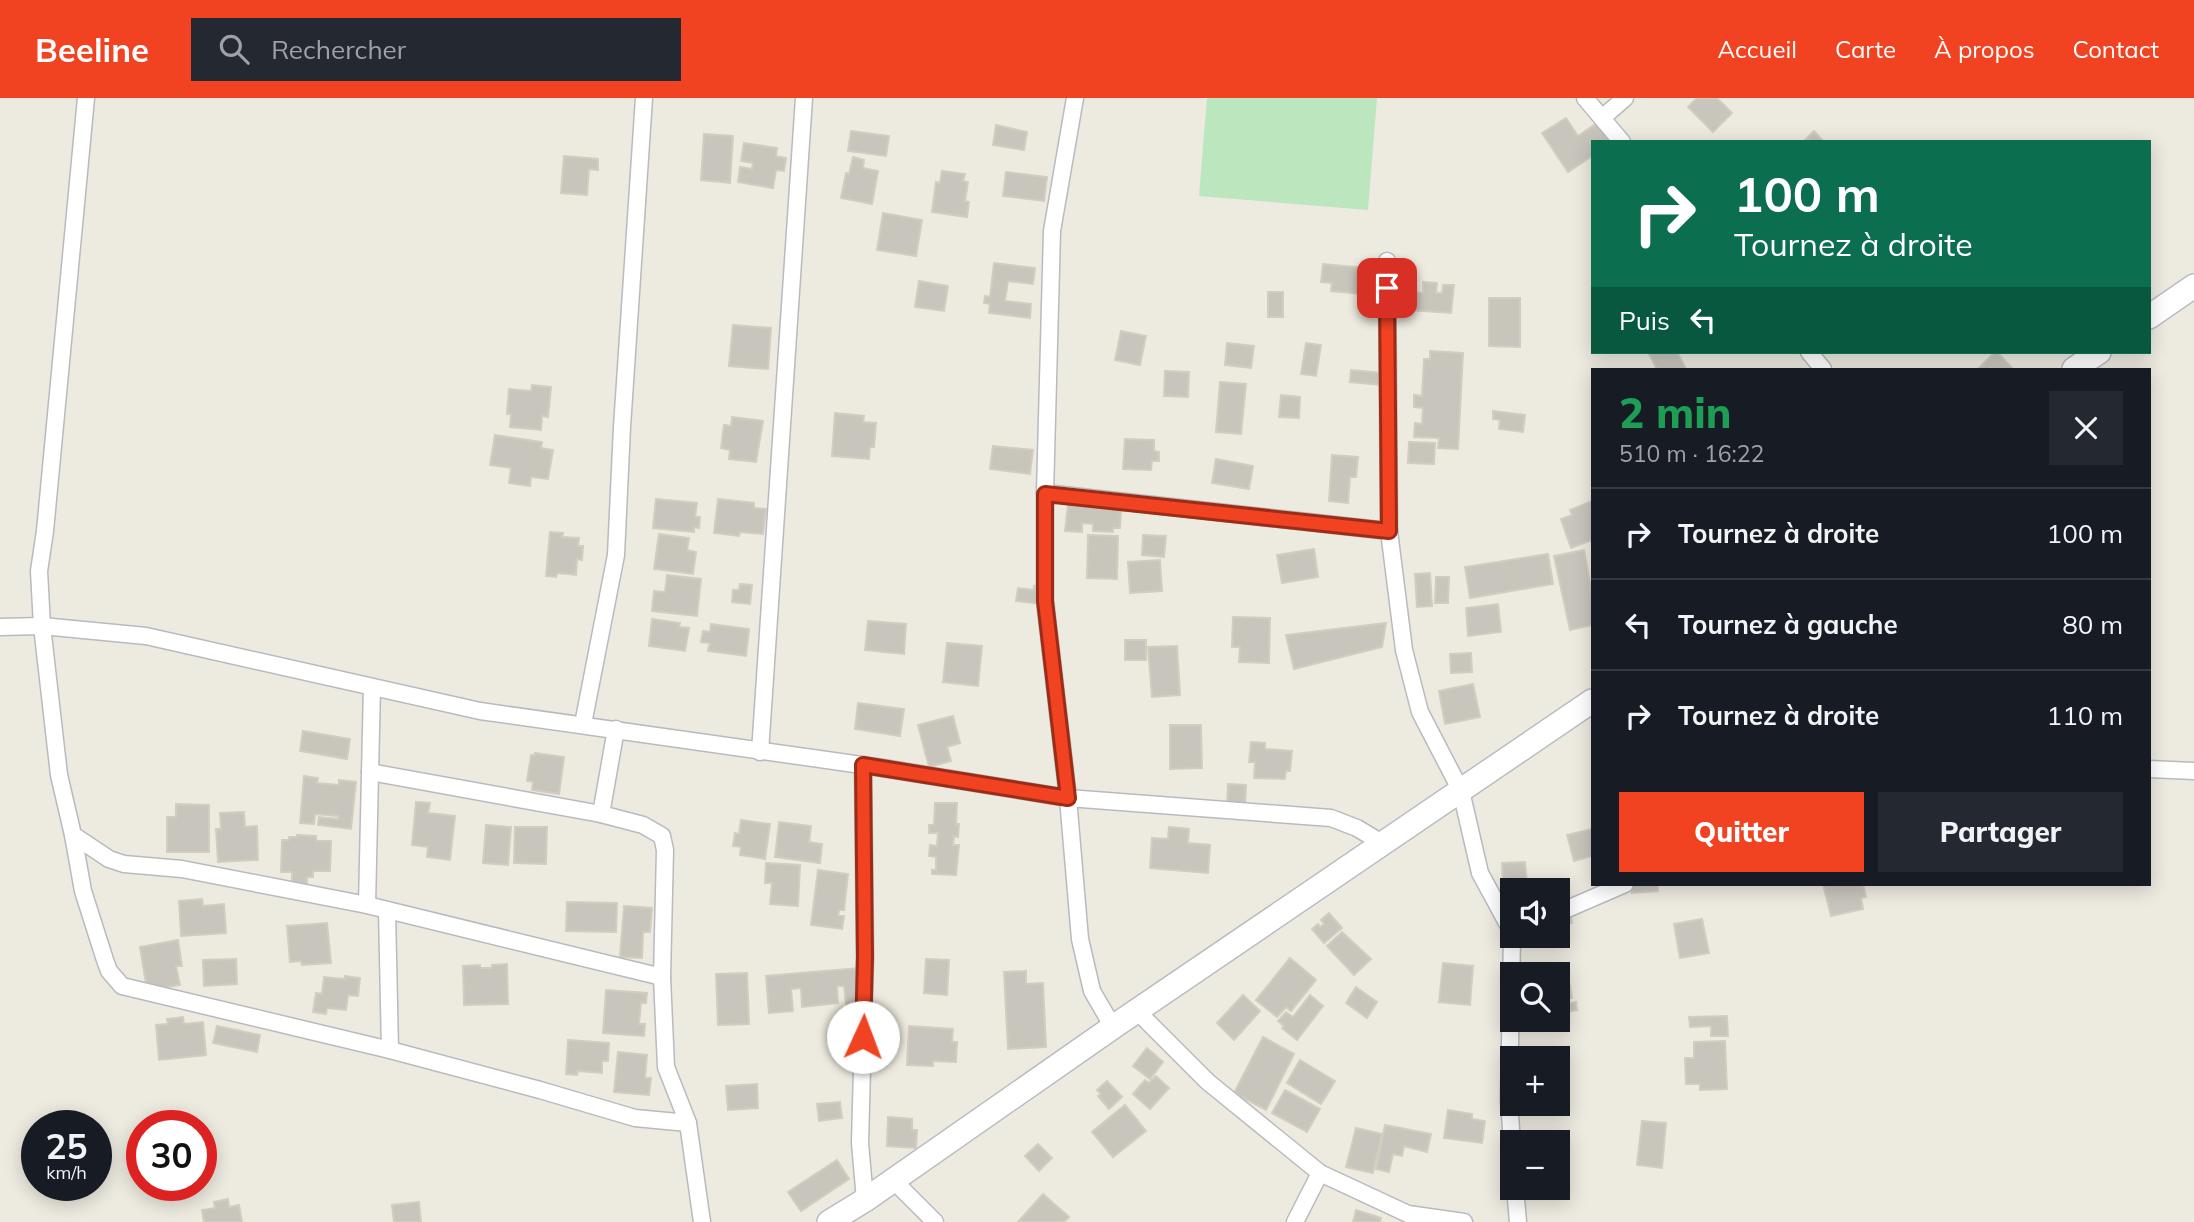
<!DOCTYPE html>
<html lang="fr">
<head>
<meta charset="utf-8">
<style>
  :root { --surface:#171b24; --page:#242831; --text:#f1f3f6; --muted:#9ea1a6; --line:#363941; --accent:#f14322 }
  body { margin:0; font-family:Mulish,sans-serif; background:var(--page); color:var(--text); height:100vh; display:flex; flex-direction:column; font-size:26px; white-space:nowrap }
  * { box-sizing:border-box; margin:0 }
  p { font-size:23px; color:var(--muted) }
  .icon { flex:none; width:38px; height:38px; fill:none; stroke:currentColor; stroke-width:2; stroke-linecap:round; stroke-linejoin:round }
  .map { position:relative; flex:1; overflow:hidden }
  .side { position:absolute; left:1591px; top:270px; width:560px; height:518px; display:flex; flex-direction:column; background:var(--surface); border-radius:0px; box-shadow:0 4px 18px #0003 }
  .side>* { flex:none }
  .guide { position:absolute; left:1591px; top:42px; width:560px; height:214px; border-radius:0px; box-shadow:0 4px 18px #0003; background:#0b6e4f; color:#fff; overflow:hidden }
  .tools { position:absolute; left:1500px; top:780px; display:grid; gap:14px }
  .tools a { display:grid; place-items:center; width:70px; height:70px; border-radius:0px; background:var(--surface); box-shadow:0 4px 18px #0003; font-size:35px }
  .speed { position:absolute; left:21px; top:1012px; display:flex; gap:14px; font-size:35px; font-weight:700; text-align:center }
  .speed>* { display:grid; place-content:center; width:91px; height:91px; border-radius:50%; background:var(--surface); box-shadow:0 4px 18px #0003; line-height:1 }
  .speed small { font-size:18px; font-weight:400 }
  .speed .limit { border:10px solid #d22; background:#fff; color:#111 }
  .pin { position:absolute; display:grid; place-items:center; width:60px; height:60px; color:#fff; margin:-30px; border-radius:14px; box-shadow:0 4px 10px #0006 }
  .me { position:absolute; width:77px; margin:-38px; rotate:2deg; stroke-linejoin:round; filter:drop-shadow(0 0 5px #0008) }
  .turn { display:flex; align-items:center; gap:24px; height:147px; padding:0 28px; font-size:32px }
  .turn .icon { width:91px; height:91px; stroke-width:2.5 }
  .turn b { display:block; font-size:49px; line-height:60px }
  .then { display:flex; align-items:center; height:66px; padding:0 28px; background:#0003; gap:14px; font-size:26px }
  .round { display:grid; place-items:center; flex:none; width:74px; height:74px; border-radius:0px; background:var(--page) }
  .summary { display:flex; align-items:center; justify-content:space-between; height:119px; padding:0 28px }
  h1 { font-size:42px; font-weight:800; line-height:52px; color:#1e9e55 }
  .primary-button { display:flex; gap:14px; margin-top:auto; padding:14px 28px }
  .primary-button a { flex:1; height:80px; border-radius:0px; background:var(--accent); color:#fff; font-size:28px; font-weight:800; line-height:80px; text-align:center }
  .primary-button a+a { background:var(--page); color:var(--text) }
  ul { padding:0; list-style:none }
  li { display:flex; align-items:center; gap:21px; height:91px; padding:0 28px; border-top:2px solid var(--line) }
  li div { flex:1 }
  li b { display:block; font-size:26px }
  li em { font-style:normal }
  header { display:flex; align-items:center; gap:42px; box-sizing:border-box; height:98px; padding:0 35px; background:var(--accent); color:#fff }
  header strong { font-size:33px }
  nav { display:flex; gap:38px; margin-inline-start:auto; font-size:24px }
  .search { width:490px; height:63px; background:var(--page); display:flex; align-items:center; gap:18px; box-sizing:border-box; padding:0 24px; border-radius:0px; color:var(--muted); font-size:26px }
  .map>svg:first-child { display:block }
  .green { fill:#bbe6be }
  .building { fill:#c8c5bd; stroke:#d2cdbe; stroke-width:2 }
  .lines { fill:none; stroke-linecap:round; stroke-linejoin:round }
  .minor-casing { stroke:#b8bac0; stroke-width:19 }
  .secondary-casing { stroke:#b9bcc3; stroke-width:26 }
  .minor { stroke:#fff; stroke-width:16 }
  .secondary { stroke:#fff; stroke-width:23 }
  .route-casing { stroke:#9d2c16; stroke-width:18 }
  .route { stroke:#f14322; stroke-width:12 }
</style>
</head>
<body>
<header>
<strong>Beeline</strong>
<div class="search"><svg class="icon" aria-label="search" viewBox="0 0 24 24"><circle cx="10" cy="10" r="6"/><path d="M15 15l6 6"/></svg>Rechercher</div>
<nav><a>Accueil</a><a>Carte</a><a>À propos</a><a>Contact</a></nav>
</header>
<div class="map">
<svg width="2194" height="1124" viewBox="0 0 2194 1124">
  <rect width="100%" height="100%" fill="#edebe0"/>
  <polygon class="green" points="1207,0 1377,0 1368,112 1199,98"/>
  <g class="building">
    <polygon points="1697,0 1717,0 1732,15 1713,34 1688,9"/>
    <polygon points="1566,20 1578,38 1600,23 1613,44 1592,44 1592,58 1568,74 1542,35"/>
    <polygon points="996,27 1027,34 1024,52 993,47"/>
    <polygon points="851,33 889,38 886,58 848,53"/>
    <polygon points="1814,33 1824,44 1803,44"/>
    <polygon points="704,36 733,38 730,85 701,82"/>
    <polygon points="744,45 777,50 776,58 786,60 784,73 776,72 773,90 738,84 740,69 752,71 753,65 741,63"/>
    <polygon points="564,58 598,61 598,72 589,71 587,97 561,95"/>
    <polygon points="853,59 864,62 863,70 878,73 872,106 841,100 846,75 849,76"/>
    <polygon points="942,73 965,76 963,83 968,84 965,103 969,104 967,119 932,114 936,84 940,85"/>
    <polygon points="1006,74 1047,79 1044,103 1003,98"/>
    <polygon points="883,115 922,122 916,158 877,152"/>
    <polygon points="994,165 1035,170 1033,186 1008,183 1005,203 1031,206 1030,220 989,215 990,206 984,205 985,198 990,199"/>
    <polygon points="1323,166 1364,170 1362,196 1331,193 1332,185 1321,184"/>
    <polygon points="919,183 948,188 944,213 915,209"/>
    <polygon points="1423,184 1437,185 1436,195 1442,195 1443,187 1454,187 1451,215 1410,212 1412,194 1423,195"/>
    <rect x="1268" y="194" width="15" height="25"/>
    <polygon points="1489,200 1520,200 1520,249 1489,248"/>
    <polygon points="733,227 771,230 768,271 729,268"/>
    <polygon points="1121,233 1146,238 1140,267 1115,262"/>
    <polygon points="1227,245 1254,248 1251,270 1225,267"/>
    <polygon points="1306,245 1321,247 1316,278 1301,276"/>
    <polygon points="1430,253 1463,255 1458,351 1438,350 1439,340 1414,339 1415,325 1422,326 1423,310 1414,309 1414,297 1422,298 1424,261 1430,261"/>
    <polygon points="1648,254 1677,254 1686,271 1657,271"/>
    <polygon points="1995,254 1997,254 2013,271 1978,271"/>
    <polygon points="1351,272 1382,275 1381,287 1350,284"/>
    <polygon points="1165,273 1189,274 1188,299 1164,298"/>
    <polygon points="1220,284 1246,286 1241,336 1216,334"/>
    <polygon points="532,287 551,289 548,319 542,318 541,332 510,329 511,316 507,316 509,291 531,293"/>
    <polygon points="1281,297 1300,299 1299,320 1279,319"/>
    <polygon points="1493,313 1525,317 1523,334 1499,331 1500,322 1493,321"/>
    <polygon points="835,315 864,318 863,324 876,325 874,349 870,349 869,361 832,358"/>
    <polygon points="732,319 763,323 756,364 729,361 730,352 721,350 724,327 731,328"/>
    <polygon points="495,337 542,344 541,350 553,352 548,381 531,379 530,388 509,385 511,370 490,367"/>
    <polygon points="1125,341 1154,342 1154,353 1159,354 1159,363 1152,363 1151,372 1123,371"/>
    <polygon points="1409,344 1435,345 1434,366 1408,365"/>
    <polygon points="993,348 1033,352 1030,376 990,371"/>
    <polygon points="1332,357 1358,359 1356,379 1350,379 1348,405 1329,403"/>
    <polygon points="1216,361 1253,368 1249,391 1212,385"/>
    <polygon points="656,401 697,405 695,419 700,419 699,430 694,429 694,434 653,430"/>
    <polygon points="718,401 754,405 754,410 766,411 763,436 740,434 739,438 714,435"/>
    <polygon points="1592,403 1592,442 1571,450 1561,421 1572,417 1570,412"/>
    <polygon points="1068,407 1121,412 1120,430 1113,430 1113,434 1093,433 1093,426 1082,425 1082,434 1065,433"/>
    <polygon points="550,434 563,435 562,439 579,440 578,448 583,448 582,462 577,461 576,477 557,475 556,479 546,478"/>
    <polygon points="659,436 689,440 687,452 696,454 693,476 654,471"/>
    <polygon points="1088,437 1118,438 1117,481 1087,480"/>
    <polygon points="1143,437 1166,438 1164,459 1142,457"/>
    <polygon points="1314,451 1318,479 1282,485 1277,457"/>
    <polygon points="1584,452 1592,495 1592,527 1570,532 1554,458"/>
    <polygon points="1548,456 1553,486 1470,500 1465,469"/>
    <polygon points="1160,462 1162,493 1130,495 1128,464"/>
    <polygon points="1430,475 1432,508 1417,509 1415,476"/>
    <polygon points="667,477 701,481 697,518 652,513 654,493 665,494"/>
    <polygon points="1436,479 1449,479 1448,505 1435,505"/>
    <polygon points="740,486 752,487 750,506 732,504 733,492 739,492"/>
    <polygon points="1034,488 1044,490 1042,506 1016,503 1018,490 1034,492"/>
    <polygon points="1498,506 1501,534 1468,538 1466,510"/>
    <polygon points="1233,519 1270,520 1269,565 1239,564 1240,549 1232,549"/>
    <polygon points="652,521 680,525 679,529 689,530 685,553 649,548"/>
    <polygon points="868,523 906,526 904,556 865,552"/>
    <polygon points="1386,525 1382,549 1294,571 1286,537"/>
    <polygon points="711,526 749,531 746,558 708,553 710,545 701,544 703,533 710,534"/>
    <rect x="1125" y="542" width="21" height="20"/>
    <polygon points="947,545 982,548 978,588 943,584"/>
    <polygon points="1177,548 1180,597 1152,599 1148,549"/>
    <polygon points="1471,555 1472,574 1451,575 1450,556"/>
    <polygon points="1473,586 1480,619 1445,626 1439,593"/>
    <polygon points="858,605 904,611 900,638 855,631"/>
    <polygon points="953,618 960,645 947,649 951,663 929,669 918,627"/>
    <polygon points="1170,627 1201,627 1202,670 1170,671"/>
    <polygon points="303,633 350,641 347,661 300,653"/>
    <polygon points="1251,644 1265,645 1265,651 1292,653 1290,673 1286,673 1285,681 1254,680 1255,664 1249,664"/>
    <polygon points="535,655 564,659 559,696 532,692 533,684 527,683 531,657 535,657"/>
    <polygon points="304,678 318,680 317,685 339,687 339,682 356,684 351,731 318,727 319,719 338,721 338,718 315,716 314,726 300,725"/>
    <polygon points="1228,686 1246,687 1245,710 1227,708"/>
    <polygon points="416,704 430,705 428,715 455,718 450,762 427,759 428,749 412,747"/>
    <polygon points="935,705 957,705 956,726 959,726 958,739 954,738 953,747 959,747 956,777 932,776 932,772 936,772 936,759 929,758 930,747 937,748 938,735 929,735 929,727 934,727"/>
    <polygon points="176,706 209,707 209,754 167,754 167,719 176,719"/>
    <polygon points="244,714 245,729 257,728 258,762 218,764 216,731 221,731 220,715"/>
    <polygon points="741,722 770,726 765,761 740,757 741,749 733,748 735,735 739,736"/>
    <polygon points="779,724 811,728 809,744 822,746 820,765 775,759"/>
    <polygon points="486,727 511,729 508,767 483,765"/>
    <polygon points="515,729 547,729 546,766 514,765"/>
    <polygon points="1169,729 1189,731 1188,745 1210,747 1208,775 1150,770 1152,740 1168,741"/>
    <polygon points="1592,731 1592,758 1574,763 1567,737"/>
    <polygon points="297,737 316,738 316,743 331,743 330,773 313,773 313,779 307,779 307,786 292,785 292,774 281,774 282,742 289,742 289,739 297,739"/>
    <polygon points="1525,764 1527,785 1503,786 1502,765"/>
    <polygon points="766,765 800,767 798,808 770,806 772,785 765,785"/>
    <polygon points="818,772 848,776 844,812 839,812 838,818 844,818 842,831 811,827"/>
    <polygon points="1631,786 1658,786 1658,793 1632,795"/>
    <polygon points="1823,786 1863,786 1866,799 1861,800 1863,811 1831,818"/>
    <polygon points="1566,789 1572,825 1558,827 1558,793 1549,793"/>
    <polygon points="202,801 203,808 224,806 226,835 181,838 179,803"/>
    <polygon points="567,804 617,805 616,834 566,833"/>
    <polygon points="624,808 652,810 650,834 643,834 642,860 620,859"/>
    <polygon points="1329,815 1342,830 1324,845 1312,831 1318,826 1320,829 1324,826 1321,822"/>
    <polygon points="1702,821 1709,855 1680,860 1674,826"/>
    <polygon points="327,825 331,865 302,867 301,863 290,864 287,828"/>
    <polygon points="1342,834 1371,861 1354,877 1327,848"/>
    <polygon points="178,842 182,868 176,868 180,887 147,892 140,849"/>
    <polygon points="1290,860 1316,882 1291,913 1286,909 1277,919 1256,902"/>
    <polygon points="236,861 237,886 204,888 203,862"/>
    <polygon points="926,861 949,862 947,897 924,895"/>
    <polygon points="1443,865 1473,868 1470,907 1439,904"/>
    <polygon points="507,866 508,906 464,907 463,868 480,867 480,870 492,870 492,867"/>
    <polygon points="859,870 862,904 846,906 844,888 837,888 838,905 802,909 801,890 791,891 793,913 769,915 766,878"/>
    <polygon points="1026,873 1026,886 1043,885 1046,949 1008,951 1004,874"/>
    <polygon points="747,875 749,926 718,927 716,876"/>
    <polygon points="345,878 360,880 358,898 348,897 346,912 327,910 326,916 313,914 316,895 322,896 324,879 345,881"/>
    <polygon points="1561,886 1562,889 1570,888 1572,900 1564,901 1565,906 1576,904 1577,912 1558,916 1558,887"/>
    <polygon points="1356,889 1377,904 1367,920 1346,905"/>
    <polygon points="606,892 647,895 646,905 641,905 639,926 645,926 644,938 603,935"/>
    <polygon points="1243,897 1260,913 1234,942 1217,925"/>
    <polygon points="1310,897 1323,908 1297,942 1282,930 1284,928 1278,923 1286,914 1293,919"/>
    <polygon points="1727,918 1728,938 1711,938 1711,928 1690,929 1689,919"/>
    <polygon points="183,919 184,926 203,924 206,957 159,962 156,927 168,926 167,921"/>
    <polygon points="217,928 260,937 257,954 213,945"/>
    <polygon points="909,928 953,931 952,944 957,944 956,964 933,963 933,968 907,967"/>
    <polygon points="1263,939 1294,956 1266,1012 1234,995"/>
    <polygon points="568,942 609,945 608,963 602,963 602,975 578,973 577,977 566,976"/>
    <polygon points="1725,943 1727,991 1700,992 1700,986 1686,986 1685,960 1694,960 1694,944"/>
    <polygon points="1147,950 1163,964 1150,981 1133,968"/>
    <polygon points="618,954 647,957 645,980 651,980 649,997 614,994"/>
    <polygon points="1300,962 1335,983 1321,1006 1287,985"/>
    <polygon points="1156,978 1169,990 1150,1011 1133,996 1145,982 1149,985"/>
    <polygon points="1107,983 1122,999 1109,1011 1098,998 1101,996 1097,992"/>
    <polygon points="757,986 758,1010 728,1012 726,988"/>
    <polygon points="1285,992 1320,1011 1307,1034 1272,1015"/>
    <polygon points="840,1004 842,1020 819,1023 817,1006"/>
    <polygon points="1125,1007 1146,1033 1113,1059 1092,1034"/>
    <polygon points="1448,1012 1472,1016 1472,1021 1485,1023 1482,1045 1444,1040"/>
    <polygon points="888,1019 912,1021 912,1032 917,1032 916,1050 887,1048"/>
    <polygon points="1642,1023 1666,1025 1662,1070 1637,1067"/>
    <polygon points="1385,1027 1431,1036 1427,1054 1404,1048 1402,1058 1393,1056 1389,1074 1376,1071"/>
    <polygon points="1356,1030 1382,1036 1373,1075 1346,1069"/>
    <polygon points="1038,1046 1052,1060 1039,1073 1025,1058"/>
    <polygon points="837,1062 849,1081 801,1113 788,1094"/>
    <polygon points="1043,1096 1069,1119 1064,1124 1018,1124"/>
    <polygon points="228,1101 229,1109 239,1107 242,1124 204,1124 202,1112 215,1110 214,1104"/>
    <polygon points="419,1104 421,1124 394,1124 392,1107"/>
    <polygon points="1356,1112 1381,1120 1380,1124 1353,1124"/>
  </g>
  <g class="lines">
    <g class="minor-casing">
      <g id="minor">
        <polyline points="86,0 45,433 39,473 42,528 59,677 73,737 109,761 124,766 182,771 367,807 662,879"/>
        <polyline points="1075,0 1052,133 1045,395 1045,503 1068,700 1080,841 1092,893 1113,929"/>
        <polyline points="1585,0 1622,44"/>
        <polyline points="1602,20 1625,0"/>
        <polyline points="1387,163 1389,433 1404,552 1420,614 1461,693 1480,775 1512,834"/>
        <polyline points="1809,254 1823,271"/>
        <polyline points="1045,395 1389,433"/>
        <polyline points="0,529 42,528 146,538 480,613 883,670 1068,700 1331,720 1357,730 1382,745"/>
        <polyline points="583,626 616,457 622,329 644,0"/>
        <polyline points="616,631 601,716 643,727 662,738 665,752 662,879 666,969 688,1025 702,1124"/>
        <polyline points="760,654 804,0"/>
        <polyline points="863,667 865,859 860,1045 865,1102"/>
        <polyline points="2149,671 2194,673"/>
        <polyline points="370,674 601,716"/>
        <polyline points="73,737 83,793 105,862 109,873 122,888 390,952 540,992 635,1020 688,1025"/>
        <polyline points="367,807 372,589"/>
        <polyline points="387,812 390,952"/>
        <polyline points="1558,815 1625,786"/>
        <polyline points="1137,913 1208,984 1320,1075 1408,1116 1464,1124"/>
        <polyline points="1512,1045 1509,1002 1512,838"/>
        <polyline points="893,1082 935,1124"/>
        <polyline points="1515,1090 1518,1124"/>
        <polyline points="1295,1124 1320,1075"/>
      </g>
    </g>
    <g class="secondary-casing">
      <g id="secondary">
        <polyline points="2149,219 2194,188"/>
        <polyline points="2074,271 2099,254"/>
        <polyline points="829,1124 865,1102 1113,929 1592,603"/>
      </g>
    </g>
    <use href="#minor" class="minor"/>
    <use href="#secondary" class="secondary"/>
  </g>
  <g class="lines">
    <g class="route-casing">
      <polyline id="route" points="863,939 865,859 863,667 1068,700 1045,503 1045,396 1389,433 1387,190"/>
    </g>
    <use href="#route" class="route"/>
  </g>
</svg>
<div class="tools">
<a><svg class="icon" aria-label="sound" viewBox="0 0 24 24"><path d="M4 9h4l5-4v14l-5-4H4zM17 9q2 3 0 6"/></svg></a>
<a><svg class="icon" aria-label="search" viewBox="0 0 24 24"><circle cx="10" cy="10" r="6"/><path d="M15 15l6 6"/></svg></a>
<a>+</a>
<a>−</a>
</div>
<div class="speed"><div>25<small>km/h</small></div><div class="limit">30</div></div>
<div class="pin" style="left:1387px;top:190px;background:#d93025"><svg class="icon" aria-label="arrive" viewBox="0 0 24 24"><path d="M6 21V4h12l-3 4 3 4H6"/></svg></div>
<svg class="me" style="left:863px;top:939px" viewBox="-20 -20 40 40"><circle r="19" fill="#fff"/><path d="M0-13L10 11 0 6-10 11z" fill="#f14322"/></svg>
<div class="guide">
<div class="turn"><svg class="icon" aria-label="right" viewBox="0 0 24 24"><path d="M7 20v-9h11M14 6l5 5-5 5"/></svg><div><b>100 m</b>Tournez à droite</div></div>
<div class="then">Puis<svg class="icon" aria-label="left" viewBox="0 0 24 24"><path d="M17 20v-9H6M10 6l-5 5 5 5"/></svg></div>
</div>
<section class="side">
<div class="summary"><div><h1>2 min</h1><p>510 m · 16:22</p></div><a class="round"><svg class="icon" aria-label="close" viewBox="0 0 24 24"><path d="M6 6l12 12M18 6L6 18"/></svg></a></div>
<ul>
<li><svg class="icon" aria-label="right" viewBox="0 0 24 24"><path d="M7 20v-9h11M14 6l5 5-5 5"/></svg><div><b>Tournez à droite</b></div><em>100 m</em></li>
<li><svg class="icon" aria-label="left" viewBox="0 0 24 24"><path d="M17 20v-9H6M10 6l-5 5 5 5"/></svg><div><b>Tournez à gauche</b></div><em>80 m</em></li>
<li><svg class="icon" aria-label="right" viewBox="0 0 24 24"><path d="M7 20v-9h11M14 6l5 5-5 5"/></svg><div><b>Tournez à droite</b></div><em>110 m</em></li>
</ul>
<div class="primary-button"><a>Quitter</a><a>Partager</a></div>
</section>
</div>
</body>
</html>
